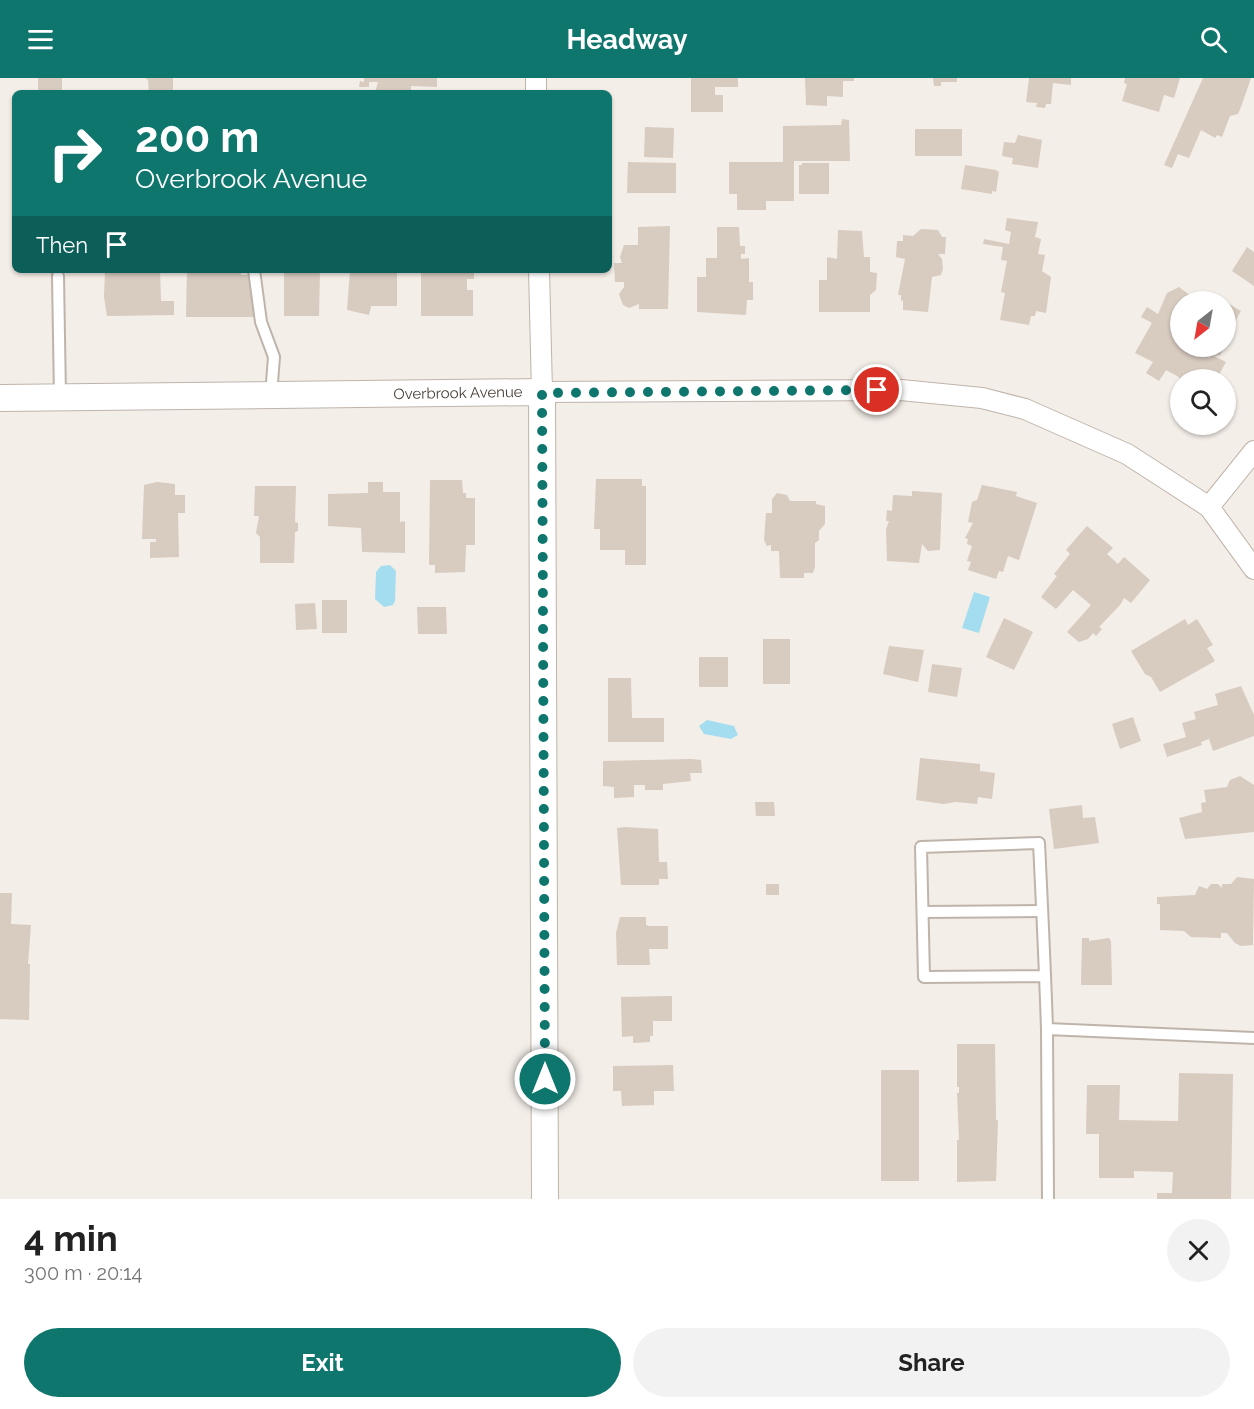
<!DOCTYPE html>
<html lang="en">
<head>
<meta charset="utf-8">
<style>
  :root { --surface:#fff; --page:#f2f2f2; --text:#222; --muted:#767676; --accent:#0f766e }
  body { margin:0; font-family:Raleway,sans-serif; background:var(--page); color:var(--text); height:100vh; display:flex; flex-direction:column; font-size:22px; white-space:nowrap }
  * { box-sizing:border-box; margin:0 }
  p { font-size:20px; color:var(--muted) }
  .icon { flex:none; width:33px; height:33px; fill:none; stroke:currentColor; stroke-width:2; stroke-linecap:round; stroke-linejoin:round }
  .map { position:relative; height:1121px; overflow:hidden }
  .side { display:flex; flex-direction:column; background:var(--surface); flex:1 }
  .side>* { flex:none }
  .banner { position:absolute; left:12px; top:12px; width:600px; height:183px; border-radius:9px; box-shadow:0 2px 4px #0004; background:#0f766e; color:#fff; overflow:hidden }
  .needle { width:39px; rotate:211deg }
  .buttons { position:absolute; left:1170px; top:213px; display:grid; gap:12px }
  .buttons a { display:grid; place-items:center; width:66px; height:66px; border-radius:50%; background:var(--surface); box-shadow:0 2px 4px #0004; font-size:30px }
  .pin { position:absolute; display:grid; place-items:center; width:51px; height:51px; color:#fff; margin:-26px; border:3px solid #fff; border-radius:50%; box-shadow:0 2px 6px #0007 }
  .me { position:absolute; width:66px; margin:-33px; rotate:0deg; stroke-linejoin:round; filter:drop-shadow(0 0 4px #0008) }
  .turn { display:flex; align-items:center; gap:21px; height:126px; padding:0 24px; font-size:27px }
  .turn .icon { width:78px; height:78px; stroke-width:2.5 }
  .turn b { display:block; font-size:42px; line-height:51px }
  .then { display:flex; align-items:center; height:57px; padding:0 24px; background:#0003; gap:12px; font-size:22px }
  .round { display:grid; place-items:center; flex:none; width:63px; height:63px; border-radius:32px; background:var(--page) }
  .headline { display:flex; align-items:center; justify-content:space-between; height:102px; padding:0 24px }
  h1 { font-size:36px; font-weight:700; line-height:45px }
  .button { display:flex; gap:12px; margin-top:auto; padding:12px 24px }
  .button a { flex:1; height:69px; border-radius:36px; background:var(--accent); color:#fff; font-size:24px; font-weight:700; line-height:69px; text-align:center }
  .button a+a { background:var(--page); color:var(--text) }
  header { display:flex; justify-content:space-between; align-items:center; height:78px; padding:0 24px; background:var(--accent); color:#fff; font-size:27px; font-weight:700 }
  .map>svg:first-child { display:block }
  .water { fill:#a5ddf0 }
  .building { fill:#d8cbc0 }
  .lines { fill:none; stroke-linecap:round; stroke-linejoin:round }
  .service-casing { stroke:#bfb4aa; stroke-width:14 }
  .minor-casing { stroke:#bfb4aa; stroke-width:22 }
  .tertiary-casing { stroke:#bfb4aa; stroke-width:28 }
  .service { stroke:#fff; stroke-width:10 }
  .minor { stroke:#fff; stroke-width:20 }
  .tertiary { stroke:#fff; stroke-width:26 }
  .route { stroke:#0f766e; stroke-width:10; stroke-dasharray:0 18 }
  .labels { text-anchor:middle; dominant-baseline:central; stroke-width:6; stroke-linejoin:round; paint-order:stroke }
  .street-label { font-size:15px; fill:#473e37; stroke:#fff }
</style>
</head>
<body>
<header><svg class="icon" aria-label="menu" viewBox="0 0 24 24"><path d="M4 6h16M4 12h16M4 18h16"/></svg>Headway<svg class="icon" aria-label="search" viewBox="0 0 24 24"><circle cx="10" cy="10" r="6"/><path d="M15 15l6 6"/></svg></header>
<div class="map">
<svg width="1254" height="1121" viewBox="0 0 1254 1121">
  <rect width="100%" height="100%" fill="#f4eee8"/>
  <g class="water">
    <polygon points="390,487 396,493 395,523 393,527 384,529 375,521 376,494 381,488"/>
    <polygon points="974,514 990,519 979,555 962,550"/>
    <polygon points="707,642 734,648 738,657 731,661 704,656 699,648"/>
  </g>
  <g class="building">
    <rect x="38" y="0" width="24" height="15"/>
    <polygon points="145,0 173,0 173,15 149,15 148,2"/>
    <polygon points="364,0 437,0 437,9 411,8 411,15 375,15 378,4 369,4 369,9 359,9 360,3 364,4"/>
    <polygon points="691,0 738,0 738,9 715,9 715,17 723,17 723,34 691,34"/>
    <polygon points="805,0 854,0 854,3 843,3 843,19 827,18 827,28 806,27"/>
    <polygon points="933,0 957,0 957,4 941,4 941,8 934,8"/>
    <polygon points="1029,0 1071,0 1071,7 1053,5 1051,26 1046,26 1045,30 1036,29 1037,25 1026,24"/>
    <polygon points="1125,0 1180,0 1174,20 1164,17 1159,34 1122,23 1127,6 1124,5"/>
    <polygon points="1203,0 1251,0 1241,29 1238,36 1230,38 1222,59 1217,57 1215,60 1201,52 1189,80 1178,76 1172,90 1164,87"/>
    <polygon points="842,41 849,42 850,83 794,83 794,123 766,123 766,132 737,132 737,116 729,116 729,84 783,84 783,48 841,47"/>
    <polygon points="645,49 674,50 673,80 644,79"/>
    <rect x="915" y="51" width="47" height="27"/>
    <polygon points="1018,57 1042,62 1038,90 1012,86 1013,80 1002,78 1004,64 1015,65"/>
    <polygon points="628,84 676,85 676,115 627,115"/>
    <polygon points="802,85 829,85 829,116 799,116 799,87 802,87"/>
    <polygon points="965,87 996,92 999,94 996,114 992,113 992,116 961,111"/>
    <polygon points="1007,140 1038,144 1035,159 1041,161 1038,176 1045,177 1042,193 1051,199 1046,235 1036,233 1035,238 1031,238 1029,247 1000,242 1005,215 1001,214 1007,183 1001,182 1003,169 983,166 984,161 1009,166 1011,154 1005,152"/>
    <polygon points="670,148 668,231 639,231 639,226 629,230 623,227 619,216 624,209 624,204 615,204 614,185 622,185 620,179 624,167 638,167 638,149"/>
    <polygon points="717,149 739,149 740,168 745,168 745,176 741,176 741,181 749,180 749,204 753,204 753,222 747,222 746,237 697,234 697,199 706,199 706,180 717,180"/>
    <polygon points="921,151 938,152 942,159 946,159 945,176 938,176 942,181 943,191 941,197 932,199 928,234 903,232 903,222 901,223 901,217 898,217 905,181 896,179 897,163 903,163 903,157 913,158"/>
    <polygon points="838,152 862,153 864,179 870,179 870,194 877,195 876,212 870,217 870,234 819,234 819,202 827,202 827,179 837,181"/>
    <polygon points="1247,169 1254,174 1254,208 1232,193"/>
    <polygon points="105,192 160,192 161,223 174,223 174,237 107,238 104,219"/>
    <polygon points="187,192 241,192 241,197 251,197 253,221 258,221 258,239 186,239"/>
    <polygon points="284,192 320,192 319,238 284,238"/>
    <polygon points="350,192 397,192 397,228 371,228 369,237 347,232"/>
    <polygon points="421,192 474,192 474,201 467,201 467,212 473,212 473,238 421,238"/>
    <polygon points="1179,209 1199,224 1180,224 1180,268 1225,268 1220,277 1214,278 1226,284 1216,302 1204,297 1201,302 1180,302 1180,309 1179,299 1166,292 1159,303 1146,295 1153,284 1135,275 1152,245 1141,239 1147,229 1158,236 1167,215"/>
    <polygon points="1226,224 1241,233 1226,260"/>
    <polygon points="596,401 642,401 642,408 646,408 646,487 625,487 625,472 600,472 600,451 594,451"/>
    <polygon points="430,402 462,402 463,415 466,415 466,420 475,420 475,467 466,467 465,494 435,495 435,487 429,487"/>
    <polygon points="157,404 175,406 175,417 185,417 185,435 178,435 179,479 150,480 150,464 156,464 156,461 142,461 144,407"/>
    <polygon points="368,404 383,404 383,414 400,414 400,444 405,443 405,475 362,474 361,450 328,448 328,416 368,415"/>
    <polygon points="982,407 1017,414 1016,418 1037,425 1019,482 1008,478 1003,494 999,493 996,501 968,492 971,484 967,483 972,468 967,466 968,461 965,460 973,445 968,444 972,424 977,422"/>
    <polygon points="255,408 296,408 295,444 298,445 298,453 295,454 294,485 260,485 260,459 256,455 259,438 254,438"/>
    <polygon points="912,413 942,415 940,472 928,473 922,466 919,485 887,483 886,451 889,443 886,443 887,432 892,433 893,417 912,418"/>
    <polygon points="777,415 787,417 790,423 816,423 816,426 825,428 825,446 819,453 819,462 815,465 815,489 813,495 804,495 804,500 780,500 779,473 771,473 771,467 767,468 764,462 766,435 772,435 772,421"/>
    <polygon points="1087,448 1113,470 1107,476 1118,486 1124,479 1150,502 1131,525 1124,520 1120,527 1099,549 1102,551 1096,558 1093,555 1088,561 1079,564 1067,554 1091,527 1073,512 1056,531 1041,519 1057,498 1054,496 1070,476 1066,472"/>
    <rect x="322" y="522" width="25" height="33"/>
    <polygon points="315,525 317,551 296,552 295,526"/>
    <polygon points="417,529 446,529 447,556 418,556"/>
    <polygon points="1004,540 1033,554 1014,592 986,579"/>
    <polygon points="1185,541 1188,547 1197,541 1213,567 1207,570 1215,583 1160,614 1151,599 1145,596 1131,573"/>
    <rect x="763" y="561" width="27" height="45"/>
    <polygon points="889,568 924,572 918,604 883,596"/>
    <rect x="699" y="579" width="29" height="30"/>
    <polygon points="932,586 962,590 957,619 928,614"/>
    <polygon points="608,600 631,600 632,640 664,640 664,664 608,664"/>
    <polygon points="1241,608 1254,637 1254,658 1213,673 1209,661 1201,664 1202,667 1167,679 1163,666 1186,659 1182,645 1196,641 1194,634 1218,627 1215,616"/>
    <polygon points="1133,639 1141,663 1120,671 1112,646"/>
    <polygon points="920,680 980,686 980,693 995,695 992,721 978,719 977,726 956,724 943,726 916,722"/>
    <polygon points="691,681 701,682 702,695 690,695 691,703 663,706 663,712 645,712 645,707 634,707 634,719 614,720 614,709 603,708 603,683"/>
    <polygon points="1240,698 1254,707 1254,754 1185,761 1179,740 1202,734 1201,725 1206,724 1204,712 1227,709 1230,702"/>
    <polygon points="755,724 774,724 775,738 756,738"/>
    <polygon points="1082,727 1083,740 1095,739 1099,765 1054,771 1049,731"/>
    <polygon points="625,749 658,751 659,784 667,784 668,801 659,801 659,807 621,807 617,750"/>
    <polygon points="1237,799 1254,801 1253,867 1241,868 1235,865 1227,855 1221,855 1221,860 1191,859 1184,853 1160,852 1160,826 1157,826 1157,819 1195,817 1199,808 1207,811 1211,806 1218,806 1222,810 1222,806 1231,806"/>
    <rect x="766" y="806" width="13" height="11"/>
    <polygon points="0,815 12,815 11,846 31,847 28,886 30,886 29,942 0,941"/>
    <polygon points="620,839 646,839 646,847 649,848 668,848 668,871 649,871 650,887 617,887 616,855"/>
    <polygon points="1082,860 1089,860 1089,863 1109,860 1111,863 1112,907 1081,907"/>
    <polygon points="672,918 672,943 653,943 653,958 650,958 650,964 633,965 633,958 622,959 621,919"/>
    <polygon points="957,966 995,966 996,1042 998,1042 996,1103 957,1104 957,1062 959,1062 957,1015 959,1015 959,1009 957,1009"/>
    <polygon points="673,987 674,1013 654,1013 654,1027 622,1028 621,1013 613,1013 613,988"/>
    <rect x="881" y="992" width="38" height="111"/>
    <polygon points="1179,995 1233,996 1231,1121 1157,1121 1157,1115 1172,1115 1173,1094 1134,1093 1134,1100 1099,1100 1099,1056 1086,1056 1087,1007 1120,1007 1119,1042 1178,1043"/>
  </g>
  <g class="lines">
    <g class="service-casing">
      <g id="service">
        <polyline points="254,192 261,244 274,279 271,317"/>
        <polyline points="58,198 60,319"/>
        <polyline points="923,834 1042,833"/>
        <path d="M1045 898 924 899 921 769 1039 765C1042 827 1045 889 1047 951"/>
        <polyline points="1048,1121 1047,951 1254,960"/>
      </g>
    </g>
    <g class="minor-casing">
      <g id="minor">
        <polyline points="536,0 536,15"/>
        <polyline points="539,192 542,314 901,312 982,320 1025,331 1127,376 1209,429 1254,491"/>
        <polyline points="1209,429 1254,373"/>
      </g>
    </g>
    <g class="tertiary-casing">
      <polyline id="tertiary" points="0,320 542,314 545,1121"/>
    </g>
    <use href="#service" class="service"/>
    <use href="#minor" class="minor"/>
    <use href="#tertiary" class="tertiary"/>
  </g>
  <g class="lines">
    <polyline class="route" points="545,1001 542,315 877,312"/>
  </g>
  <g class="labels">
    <g class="street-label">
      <text transform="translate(458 315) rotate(-1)">Overbrook Avenue</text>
    </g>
  </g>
</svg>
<div class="buttons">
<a><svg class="needle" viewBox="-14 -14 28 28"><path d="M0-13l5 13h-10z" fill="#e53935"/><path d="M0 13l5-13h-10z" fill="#767676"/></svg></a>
<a><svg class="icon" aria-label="search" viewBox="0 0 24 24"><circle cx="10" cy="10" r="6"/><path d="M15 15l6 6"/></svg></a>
</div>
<div class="pin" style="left:877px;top:312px;background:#d93025"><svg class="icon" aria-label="arrive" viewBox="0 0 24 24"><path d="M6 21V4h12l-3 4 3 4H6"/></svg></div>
<svg class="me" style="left:545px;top:1001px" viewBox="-20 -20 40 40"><circle r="17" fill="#0f766e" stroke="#fff" stroke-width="3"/><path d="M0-11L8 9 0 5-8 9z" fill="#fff"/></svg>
<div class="banner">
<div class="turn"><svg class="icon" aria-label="right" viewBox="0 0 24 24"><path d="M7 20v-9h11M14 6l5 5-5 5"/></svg><div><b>200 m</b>Overbrook Avenue</div></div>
<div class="then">Then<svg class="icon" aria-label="arrive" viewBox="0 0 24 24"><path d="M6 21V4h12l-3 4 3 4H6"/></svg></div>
</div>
</div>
<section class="side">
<div class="headline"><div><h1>4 min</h1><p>300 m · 20:14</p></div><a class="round"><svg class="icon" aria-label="close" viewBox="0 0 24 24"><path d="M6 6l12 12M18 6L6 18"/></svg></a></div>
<div class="button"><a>Exit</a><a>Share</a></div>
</section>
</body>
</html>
